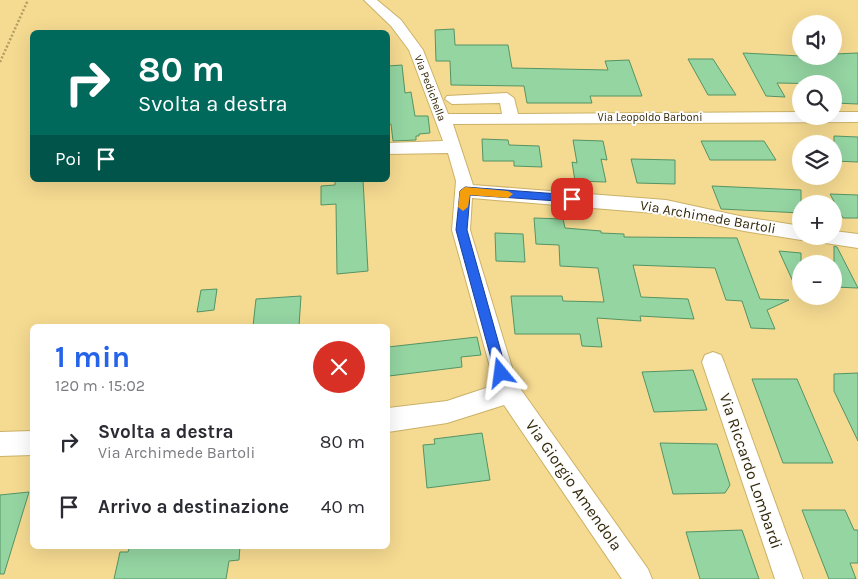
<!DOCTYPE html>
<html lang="it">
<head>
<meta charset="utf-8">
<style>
  :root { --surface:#fff; --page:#f7f7f7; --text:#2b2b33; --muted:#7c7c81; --accent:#2563eb }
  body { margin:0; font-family:Karla,sans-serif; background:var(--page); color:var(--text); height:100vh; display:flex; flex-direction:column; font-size:19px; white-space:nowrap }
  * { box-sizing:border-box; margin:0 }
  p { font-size:16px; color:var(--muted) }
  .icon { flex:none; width:28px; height:28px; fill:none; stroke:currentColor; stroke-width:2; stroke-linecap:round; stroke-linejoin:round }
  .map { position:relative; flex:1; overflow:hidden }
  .details { position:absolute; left:30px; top:324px; width:360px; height:225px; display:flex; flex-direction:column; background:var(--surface); border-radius:8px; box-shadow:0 5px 20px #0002 }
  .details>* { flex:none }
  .hud { position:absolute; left:30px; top:30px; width:360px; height:152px; border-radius:8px; box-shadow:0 5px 20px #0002; background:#00695c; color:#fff; overflow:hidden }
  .buttons { position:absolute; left:792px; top:15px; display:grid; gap:10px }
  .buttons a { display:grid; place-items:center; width:50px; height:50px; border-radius:50%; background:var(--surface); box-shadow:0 5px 20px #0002; font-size:25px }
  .pin { position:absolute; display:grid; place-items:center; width:42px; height:42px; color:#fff; margin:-21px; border-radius:10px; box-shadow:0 2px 8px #0006 }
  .me { position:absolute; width:55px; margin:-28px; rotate:344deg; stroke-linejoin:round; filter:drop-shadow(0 0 4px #0008) }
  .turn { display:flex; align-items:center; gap:18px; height:105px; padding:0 25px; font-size:22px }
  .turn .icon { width:65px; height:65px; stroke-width:2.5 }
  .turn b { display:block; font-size:35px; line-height:42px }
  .then { display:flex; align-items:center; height:48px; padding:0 25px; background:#0003; gap:10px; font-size:19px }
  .round { display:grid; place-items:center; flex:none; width:52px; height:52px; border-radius:26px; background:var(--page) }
  .head { display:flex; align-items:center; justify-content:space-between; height:85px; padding:0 25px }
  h1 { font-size:30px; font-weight:700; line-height:38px; color:var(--accent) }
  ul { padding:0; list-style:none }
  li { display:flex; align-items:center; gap:15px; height:65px; padding:0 25px }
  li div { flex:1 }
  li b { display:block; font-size:19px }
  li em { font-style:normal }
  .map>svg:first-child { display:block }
  .building { fill:#94d5a2; stroke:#559464 }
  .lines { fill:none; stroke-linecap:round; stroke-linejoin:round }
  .minor-casing { stroke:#cbb168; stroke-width:2 }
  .path { stroke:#b29d63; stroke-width:2.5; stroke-dasharray:2 2; stroke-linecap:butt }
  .minor { fill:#fff; fill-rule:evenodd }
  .route { fill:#2563eb; stroke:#184099 }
  .slow { fill:#f59e0b }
  .labels { text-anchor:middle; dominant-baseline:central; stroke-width:4; stroke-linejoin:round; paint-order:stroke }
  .far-street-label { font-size:11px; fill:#342a0b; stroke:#fdfdfd }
  .street-label { font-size:14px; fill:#342a0b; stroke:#fdfdfd }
  .near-street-label { font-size:16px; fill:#342a0b; stroke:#fdfdfd }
</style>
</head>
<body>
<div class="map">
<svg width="858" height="579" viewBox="0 0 858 579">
  <rect width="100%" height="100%" fill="#f5da91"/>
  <g class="building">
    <polygon points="454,29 455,45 508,45 512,68 608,70 605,61 629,60 642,96 590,96 592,103 527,103 524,86 451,85 450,61 436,61 435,30"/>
    <polygon points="743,53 801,56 834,56 834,54 858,53 858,104 834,103 834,84 777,83 785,97 766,96"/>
    <polygon points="688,59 713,59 736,95 708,95"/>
    <polygon points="402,65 405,93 411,92 415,116 428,116 430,133 419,134 419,136 416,136 416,140 393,141 391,124 388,124 388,66"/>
    <polygon points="834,136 858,137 858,162 834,161"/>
    <polygon points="482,139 508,140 509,145 539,146 542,167 514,166 514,161 483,161"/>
    <polygon points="573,140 603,141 607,160 601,159 606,182 575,181 572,162 577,163"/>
    <polygon points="701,141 764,141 776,160 710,160"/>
    <polygon points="631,159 675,160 675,184 637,183"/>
    <polygon points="335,180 363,180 368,271 337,274 336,204 321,205 321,186 335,185"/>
    <polygon points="712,186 801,190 801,213 721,209"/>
    <polygon points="830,194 858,195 858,218 843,218"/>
    <polygon points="534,218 563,219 565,228 601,231 601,233 624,234 624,237 737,238 760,299 789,300 767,310 775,329 751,328 742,301 726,300 715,268 633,265 641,297 688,299 694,319 640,316 641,321 597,318 602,347 582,346 580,334 515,334 511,296 562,296 563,301 604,302 598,268 560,266 559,245 536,244"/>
    <polygon points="495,233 523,234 525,262 496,261"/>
    <polygon points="834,246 837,247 858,288 834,287"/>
    <polygon points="779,251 801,253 801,299"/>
    <polygon points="217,289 214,310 197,312 201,290"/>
    <polygon points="301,296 299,326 253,326 256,299"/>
    <polygon points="477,337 481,355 461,357 462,367 389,376 388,347"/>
    <polygon points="693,370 707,410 654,412 642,372"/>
    <polygon points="858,373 858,441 834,391 834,374"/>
    <polygon points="752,379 797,379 833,463 783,463"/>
    <polygon points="482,433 490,480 427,488 423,445 435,444 434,439"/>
    <polygon points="660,443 717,444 730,485 725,493 673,494"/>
    <polygon points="29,492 4,574 0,574 0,495"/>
    <polygon points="802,510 845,510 854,530 858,530 858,563 850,563 856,579 829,579"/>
    <polygon points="742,530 759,579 700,579 686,532"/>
    <polygon points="130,546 240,546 239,560 229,561 226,579 114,579 120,552 128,552"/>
  </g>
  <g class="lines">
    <g class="minor-casing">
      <g id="minor">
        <polygon points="364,0 377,0 401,20 423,50 448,114 502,114 500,103 452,104 445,99 447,96 507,93 514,98 518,114 801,112 801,116 834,116 834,112 858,112 858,122 453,124 473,185 666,200 744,217 801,226 801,236 809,236 801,240 744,231 666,214 472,198 470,230 517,384 648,569 652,579 622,579 504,405 447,423 388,432 388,408 447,401 495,385 452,230 456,181 448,153 388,154 388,143 443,141 409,50 391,26"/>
        <polygon points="834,231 858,234 858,248 812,241 810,236 834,236"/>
        <polygon points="713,352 721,355 724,362 803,579 775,579 702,362 705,355"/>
        <polygon points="32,431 32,455 0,456 0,432"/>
      </g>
    </g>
    <polyline class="path" points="0,62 28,0"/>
    <use href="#minor" class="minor"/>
  </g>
  <polygon class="route" points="465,187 572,195 577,199 572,202 470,195 467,230 507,373 506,377 501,379 497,377 495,373 456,230 460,191"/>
  <polygon class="slow" points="465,187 508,191 513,194 508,198 470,195 468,207 463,211 458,207 460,191"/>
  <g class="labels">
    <g class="far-street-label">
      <text transform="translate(430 88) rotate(69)">Via Pedichella</text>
      <text x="650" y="117">Via Leopoldo Barboni</text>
    </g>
    <g class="street-label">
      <text transform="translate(708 217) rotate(10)">Via Archimede Bartoli</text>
    </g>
    <g class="near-street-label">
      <text transform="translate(751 471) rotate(71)">Via Riccardo Lombardi</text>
      <text transform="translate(574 485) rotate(55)">Via Giorgio Amendola</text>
    </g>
  </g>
</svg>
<div class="buttons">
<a><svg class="icon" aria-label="sound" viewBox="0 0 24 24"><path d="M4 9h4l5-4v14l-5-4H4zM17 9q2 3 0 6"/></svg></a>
<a><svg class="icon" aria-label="search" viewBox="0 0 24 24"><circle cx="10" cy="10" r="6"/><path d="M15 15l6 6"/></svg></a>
<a><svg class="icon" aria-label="layers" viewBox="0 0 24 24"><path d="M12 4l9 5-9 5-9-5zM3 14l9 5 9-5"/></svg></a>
<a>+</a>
<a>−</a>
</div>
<div class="pin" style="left:572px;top:199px;background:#d93025"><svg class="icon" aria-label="arrive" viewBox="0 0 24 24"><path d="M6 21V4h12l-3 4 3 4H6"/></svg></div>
<svg class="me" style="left:501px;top:373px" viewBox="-20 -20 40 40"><path d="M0-17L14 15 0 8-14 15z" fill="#2563eb" stroke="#fff" stroke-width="4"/></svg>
<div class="hud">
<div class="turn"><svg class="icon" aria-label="right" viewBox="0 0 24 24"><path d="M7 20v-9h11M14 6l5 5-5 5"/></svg><div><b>80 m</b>Svolta a destra</div></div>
<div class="then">Poi<svg class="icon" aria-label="arrive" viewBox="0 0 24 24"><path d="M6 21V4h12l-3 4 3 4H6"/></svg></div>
</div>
<section class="details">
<div class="head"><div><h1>1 min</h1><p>120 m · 15:02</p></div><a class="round" style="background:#d93025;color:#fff"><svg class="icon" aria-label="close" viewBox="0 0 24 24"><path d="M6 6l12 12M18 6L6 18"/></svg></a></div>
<ul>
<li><svg class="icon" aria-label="right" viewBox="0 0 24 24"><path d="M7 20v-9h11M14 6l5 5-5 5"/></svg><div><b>Svolta a destra</b><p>Via Archimede Bartoli</p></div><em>80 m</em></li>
<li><svg class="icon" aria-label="arrive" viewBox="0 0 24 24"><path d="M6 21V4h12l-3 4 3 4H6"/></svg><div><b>Arrivo a destinazione</b></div><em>40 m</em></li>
</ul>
</section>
</div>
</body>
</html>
